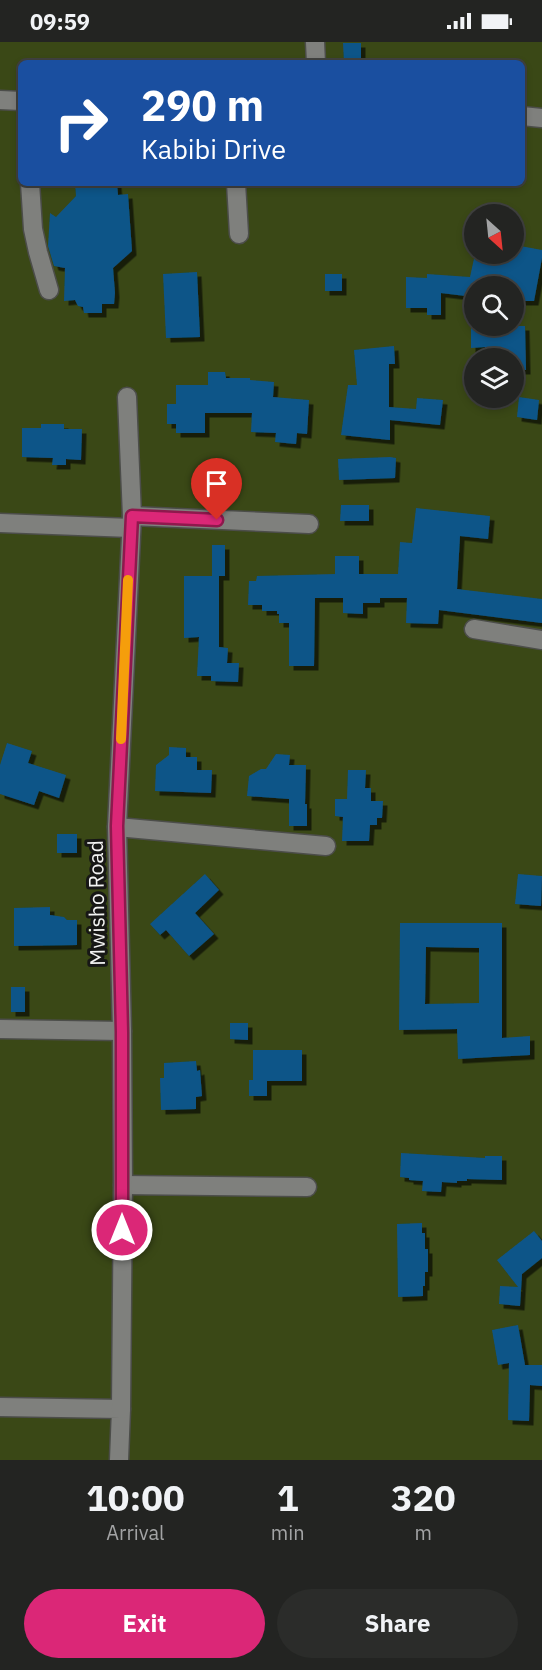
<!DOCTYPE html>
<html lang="en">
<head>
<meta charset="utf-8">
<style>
  :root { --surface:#232422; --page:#2b2c2a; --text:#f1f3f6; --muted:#a3a4a5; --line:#404140; --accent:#db2777 }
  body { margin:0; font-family:"IBM Plex Sans",sans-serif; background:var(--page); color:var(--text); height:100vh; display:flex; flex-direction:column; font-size:22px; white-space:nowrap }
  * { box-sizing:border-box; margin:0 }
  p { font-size:20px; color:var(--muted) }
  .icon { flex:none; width:33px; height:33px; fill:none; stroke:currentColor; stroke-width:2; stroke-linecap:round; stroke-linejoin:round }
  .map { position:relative; height:1418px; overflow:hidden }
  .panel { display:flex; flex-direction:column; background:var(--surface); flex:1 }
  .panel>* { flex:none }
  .guide { position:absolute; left:18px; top:18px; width:507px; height:126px; border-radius:9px; box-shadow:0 3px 9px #0003,0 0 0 2px var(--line); background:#1a4fa0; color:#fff; overflow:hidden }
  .needle { width:39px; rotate:153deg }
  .tools { position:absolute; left:464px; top:162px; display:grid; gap:12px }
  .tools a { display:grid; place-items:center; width:60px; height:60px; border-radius:50%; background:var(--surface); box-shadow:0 3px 9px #0003,0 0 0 2px var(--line); font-size:30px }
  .pin { position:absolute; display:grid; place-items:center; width:51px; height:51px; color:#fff; margin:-62px -26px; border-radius:50% 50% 50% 0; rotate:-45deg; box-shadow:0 0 6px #0007 }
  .pin .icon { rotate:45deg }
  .me { position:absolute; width:66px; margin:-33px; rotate:0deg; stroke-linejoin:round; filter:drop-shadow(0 0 4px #0008) }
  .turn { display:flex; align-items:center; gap:21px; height:126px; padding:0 24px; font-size:27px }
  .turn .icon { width:78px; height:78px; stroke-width:2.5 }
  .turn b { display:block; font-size:42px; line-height:51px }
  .eta { display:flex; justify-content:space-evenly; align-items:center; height:102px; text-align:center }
  .eta b { font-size:36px; font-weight:700; line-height:42px }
  .action { display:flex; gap:12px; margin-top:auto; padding:12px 24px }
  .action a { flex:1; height:69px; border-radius:36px; background:var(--accent); color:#fff; font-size:24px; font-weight:700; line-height:69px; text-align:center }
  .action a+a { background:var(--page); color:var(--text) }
  .status { display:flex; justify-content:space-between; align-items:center; height:42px; padding:0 30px; background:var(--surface); direction:ltr }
  .status svg { height:16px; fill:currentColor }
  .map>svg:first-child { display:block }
  .green { fill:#3a4816; fill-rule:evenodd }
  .building { fill:#0d5488; fill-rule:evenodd; filter:url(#shadow) }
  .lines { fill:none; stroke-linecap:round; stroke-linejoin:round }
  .minor-casing { stroke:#4c4d4a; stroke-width:21 }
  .minor { stroke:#7f807d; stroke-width:18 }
  .route-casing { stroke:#8e194d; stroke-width:15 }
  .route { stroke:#db2777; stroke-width:10 }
  .slow { stroke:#f59e0b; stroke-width:10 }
  .labels { text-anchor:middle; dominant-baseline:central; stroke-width:6; stroke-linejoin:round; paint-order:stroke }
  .street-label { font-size:21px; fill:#f4f4f3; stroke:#171716 }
</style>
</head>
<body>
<div class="status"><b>09:59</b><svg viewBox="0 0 49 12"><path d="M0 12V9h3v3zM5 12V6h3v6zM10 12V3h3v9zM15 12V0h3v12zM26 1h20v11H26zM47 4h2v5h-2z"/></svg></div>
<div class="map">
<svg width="542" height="1418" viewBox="0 0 542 1418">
  <defs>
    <filter id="shadow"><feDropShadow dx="4.5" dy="4.5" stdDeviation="0" flood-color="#0009"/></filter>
  </defs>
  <rect width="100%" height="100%" fill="#2f302d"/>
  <path class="green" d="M0 0H542V1418H0ZM21 21H522V141H21ZM474 172H513V212H474ZM474 244H513V284H474ZM474 316H513V356H474Z"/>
  <g class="building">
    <polygon points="343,1 361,1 361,21 344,21"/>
    <polygon points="75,141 117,141 118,153 128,152 132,209 113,226 115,251 114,262 102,262 102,271 84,271 83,265 78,264 75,258 64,259 65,226 54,224 48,204 50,171 56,175 76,154"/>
    <polygon points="515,203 542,208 542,216 534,259 513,259 513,240 488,235 487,244 474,244 474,255 441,251 441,273 427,273 427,266 406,266 406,235 427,236 427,232 470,235 475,212 514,212"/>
    <polygon points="197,230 200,295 166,296 163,232"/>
    <rect x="325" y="232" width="17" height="17"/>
    <polygon points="471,284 525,284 526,328 513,328 513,316 485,316 485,305 471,306"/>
    <polygon points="394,304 395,322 389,322 389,365 416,367 417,356 443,358 440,383 390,378 390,398 341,393 348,343 357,343 354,308"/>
    <polygon points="208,330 225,330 226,336 250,336 250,338 274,340 273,355 309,358 307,392 297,391 296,402 275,400 276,391 251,390 252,371 205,371 205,391 176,391 176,382 167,382 167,362 176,362 176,343 208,343"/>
    <polygon points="519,355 539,358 537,378 517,375"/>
    <polygon points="41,382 64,382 64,387 82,387 81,418 66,417 66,423 52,423 53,416 22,415 22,386 41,386"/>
    <polygon points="390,415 396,416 395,436 339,438 338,417"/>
    <polygon points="341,463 369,463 369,479 340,479"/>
    <polygon points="416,466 490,474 488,497 460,494 457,547 542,557 542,581 439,568 438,582 406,581 407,556 380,556 380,561 363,561 363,572 343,571 343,556 315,556 314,624 289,624 289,581 279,581 279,572 277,572 277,569 262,569 262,563 248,563 249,539 256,539 257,534 335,532 335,514 359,514 359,532 398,532 400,500 412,501"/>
    <polygon points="212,503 225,503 225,534 219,534 219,605 228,606 227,621 239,621 238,640 211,639 211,634 197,634 199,595 184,596 184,534 212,534"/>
    <polygon points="7,701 32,709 28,721 66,733 59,756 39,749 34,763 0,752 0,723"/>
    <polygon points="169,705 186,706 186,715 197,715 197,728 212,728 211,751 155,749 156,723 169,713"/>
    <polygon points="276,712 290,713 289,723 306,723 305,762 307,762 307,784 289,784 289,757 247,754 249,734 261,727 266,727"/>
    <polygon points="348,728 366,728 365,746 371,746 371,759 383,759 382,776 377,776 377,783 370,783 369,799 342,799 343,775 335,774 335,757 347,757"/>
    <rect x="57" y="792" width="20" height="19"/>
    <polygon points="205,832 219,848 195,871 214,892 189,914 166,888 160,893 150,882"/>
    <polygon points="518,832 542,834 541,864 515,862"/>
    <polygon points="50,865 50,873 64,875 67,878 77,878 77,903 14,904 14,866"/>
    <path d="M400 881H502V996L530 994V1013L458 1017 457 987 399 988ZM426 905 479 906V961L425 962Z"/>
    <rect x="11" y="945" width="14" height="25"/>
    <polygon points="230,981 248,981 248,998 230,997"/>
    <polygon points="253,1008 302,1008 302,1039 267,1039 267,1054 249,1054 249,1038 253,1038"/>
    <polygon points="196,1019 197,1029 200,1028 202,1054 196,1055 196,1067 161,1068 160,1036 164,1036 164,1021"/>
    <polygon points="401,1111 485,1116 485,1114 502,1114 502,1138 467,1137 467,1139 457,1139 457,1141 442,1140 441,1150 422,1149 423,1139 409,1138 409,1136 400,1135"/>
    <polygon points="422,1181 422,1191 425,1191 425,1207 428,1207 428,1230 425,1230 425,1244 423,1244 423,1254 398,1255 397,1182"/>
    <polygon points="534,1189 542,1199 542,1216 522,1232 520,1264 499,1262 500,1244 518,1245 497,1218"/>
    <polygon points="518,1283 525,1323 542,1323 542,1344 530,1343 529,1379 508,1378 509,1321 498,1323 492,1288"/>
  </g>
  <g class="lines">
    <g class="minor-casing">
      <g id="minor">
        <polyline points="315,0 316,21"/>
        <polyline points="0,58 21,59"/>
        <polyline points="522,74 542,76"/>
        <polyline points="30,141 33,187 38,210 49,248"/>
        <polyline points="236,141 239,192"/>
        <polyline points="132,474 309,482"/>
        <polyline points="0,481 131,486"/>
        <polyline points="474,587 542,598"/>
        <polyline points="117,785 326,804"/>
        <polyline points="0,987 122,989"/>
        <polyline points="123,1143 307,1145"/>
        <polyline points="0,1365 121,1367 119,1418"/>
        <polyline points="121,1367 123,1143 122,989 117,785 132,474 127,355"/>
      </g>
    </g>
    <use href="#minor" class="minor"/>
  </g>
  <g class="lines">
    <g class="route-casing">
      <polyline id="route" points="122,1188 122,990 117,784 132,474 217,478"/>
    </g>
    <use href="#route" class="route"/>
    <polyline class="slow" points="121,697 128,538"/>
  </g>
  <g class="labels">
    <g class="street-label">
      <text transform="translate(96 861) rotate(-91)">Mwisho Road</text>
    </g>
  </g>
</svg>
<div class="tools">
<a><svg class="needle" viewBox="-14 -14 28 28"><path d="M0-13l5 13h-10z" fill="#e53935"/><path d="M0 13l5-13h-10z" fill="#a3a4a5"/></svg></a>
<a><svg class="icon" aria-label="search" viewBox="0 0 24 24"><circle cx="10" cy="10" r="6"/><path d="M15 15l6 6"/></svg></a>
<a><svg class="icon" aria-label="layers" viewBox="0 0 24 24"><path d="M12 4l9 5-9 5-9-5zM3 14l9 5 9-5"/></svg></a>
</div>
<div class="pin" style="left:217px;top:478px;background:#d93025"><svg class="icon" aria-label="arrive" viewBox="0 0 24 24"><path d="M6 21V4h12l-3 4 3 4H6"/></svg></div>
<svg class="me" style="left:122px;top:1188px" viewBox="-20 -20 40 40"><circle r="17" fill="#db2777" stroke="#fff" stroke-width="3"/><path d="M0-11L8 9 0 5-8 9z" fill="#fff"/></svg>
<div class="guide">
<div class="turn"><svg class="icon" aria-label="right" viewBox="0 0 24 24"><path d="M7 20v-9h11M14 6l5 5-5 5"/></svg><div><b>290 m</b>Kabibi Drive</div></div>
</div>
</div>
<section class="panel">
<div class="eta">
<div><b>10:00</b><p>Arrival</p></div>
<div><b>1</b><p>min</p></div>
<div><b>320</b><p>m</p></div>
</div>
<div class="action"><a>Exit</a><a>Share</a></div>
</section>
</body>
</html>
